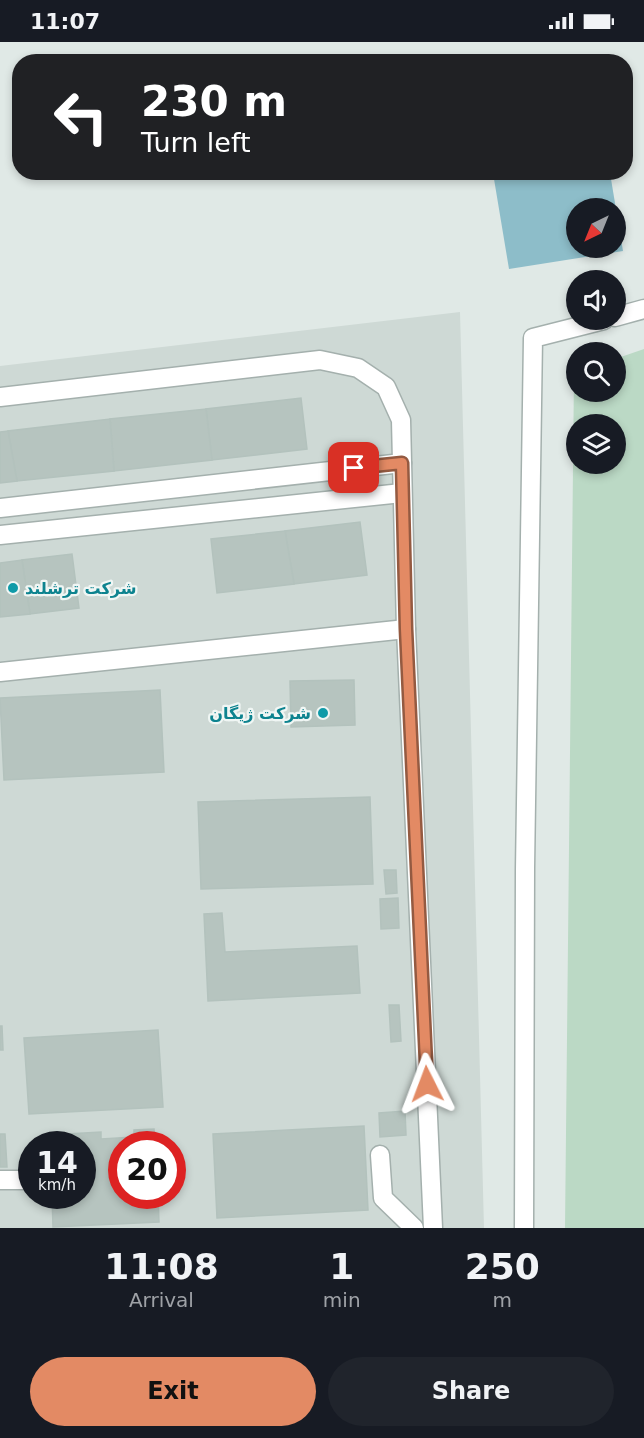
<!DOCTYPE html>
<html lang="en">
<head>
<meta charset="utf-8">
<style>
  :root { --surface:#171b24; --page:#20242c; --text:#f1f3f6; --muted:#9ea1a6; --accent:#e38a64 }
  body { margin:0; font-family:"DejaVu Sans",Vazirmatn,sans-serif; background:var(--page); color:var(--text); height:100vh; display:flex; flex-direction:column; font-size:22px; white-space:nowrap }
  * { box-sizing:border-box; margin:0 }
  p { font-size:20px; color:var(--muted) }
  .icon { flex:none; width:33px; height:33px; fill:none; stroke:currentColor; stroke-width:2; stroke-linecap:round; stroke-linejoin:round }
  .map { position:relative; height:1186px; overflow:hidden }
  .sheet { display:flex; flex-direction:column; background:var(--surface); flex:1 }
  .sheet>* { flex:none }
  .guide { position:absolute; left:12px; top:12px; width:621px; height:126px; border-radius:24px; box-shadow:0 3px 9px #0003; background:#202124; color:#fff; overflow:hidden }
  .needle { width:39px; rotate:223deg }
  .controls { position:absolute; left:566px; top:156px; display:grid; gap:12px }
  .controls a { display:grid; place-items:center; width:60px; height:60px; border-radius:50%; background:var(--surface); box-shadow:0 3px 9px #0003; font-size:30px }
  .speed { position:absolute; left:18px; top:1089px; display:flex; gap:12px; font-size:30px; font-weight:700; text-align:center }
  .speed>* { display:grid; place-content:center; width:78px; height:78px; border-radius:50%; background:var(--surface); box-shadow:0 3px 9px #0003; line-height:1 }
  .speed small { font-size:15px; font-weight:400 }
  .speed .limit { border:9px solid #d22; background:#fff; color:#111 }
  .pin { position:absolute; display:grid; place-items:center; width:51px; height:51px; color:#fff; margin:-26px; border-radius:12px; box-shadow:0 3px 9px #0006 }
  .me { position:absolute; width:66px; margin:-33px; rotate:357deg; stroke-linejoin:round; filter:drop-shadow(0 0 4px #0008) }
  .turn { display:flex; align-items:center; gap:21px; height:126px; padding:0 30px; font-size:27px }
  .turn .icon { width:78px; height:78px; stroke-width:2.5 }
  .turn b { display:block; font-size:42px; line-height:51px }
  .eta { display:flex; justify-content:space-evenly; align-items:center; height:102px; text-align:center }
  .eta b { font-size:36px; font-weight:700; line-height:42px }
  .button { display:flex; gap:12px; margin-top:auto; padding:12px 30px }
  .button a { flex:1; height:69px; border-radius:36px; background:var(--accent); color:#111; font-size:24px; font-weight:700; line-height:69px; text-align:center }
  .button a+a { background:var(--page); color:var(--text) }
  .status { display:flex; justify-content:space-between; align-items:center; height:42px; padding:0 30px; background:var(--surface); direction:ltr }
  .status svg { height:16px; fill:currentColor }
  .map>svg:first-child { display:block }
  .built { fill:#ced9d5; fill-rule:evenodd }
  .green { fill:#bbd9c5; fill-rule:evenodd }
  .water { fill:#8dbdc9; fill-rule:evenodd }
  .building { fill:#b6c4bf; stroke:#b3c2bd; stroke-width:1.5 }
  .lines { fill:none; stroke-linecap:round; stroke-linejoin:round }
  .minor-casing { stroke:#a4b0ad; stroke-width:21 }
  .minor { stroke:#fff; stroke-width:18 }
  .route-casing { stroke:#945a41; stroke-width:15 }
  .route { stroke:#e38a64; stroke-width:10 }
  .culture-dot { fill:#0f9aa8; stroke:#f0f6f4; stroke-width:2 }
  .labels { text-anchor:middle; dominant-baseline:central; stroke-width:4.5; stroke-linejoin:round; paint-order:stroke }
  .culture-label { font-size:16px; font-weight:bold; fill:#0d838f; stroke:#f0f6f4; text-anchor:start }
</style>
</head>
<body>
<div class="status"><b>11:07</b><svg viewBox="0 0 49 12"><path d="M0 12V9h3v3zM5 12V6h3v6zM10 12V3h3v9zM15 12V0h3v12zM26 1h20v11H26zM47 4h2v5h-2z"/></svg></div>
<div class="map">
<svg width="644" height="1186" viewBox="0 0 644 1186">
  <rect width="100%" height="100%" fill="#e0e9e6"/>
  <path class="built" d="M460 270 484 1186H0V324ZM32 1102H82V1154H32ZM122 1102H172V1154H122Z"/>
  <path class="green" d="M644 307V1186H565L574 331 576 330V350H615V317ZM576 382H615V422H576Z"/>
  <path class="water" d="M493 131H610L623 209 509 227ZM576 166H615V206H576Z"/>
  <g class="building">
    <polygon points="301,356 307,407 212,418 206,367"/>
    <polygon points="206,367 212,418 114,429 110,377"/>
    <polygon points="110,377 114,429 17,439 8,389"/>
    <polygon points="8,389 17,439 0,441 0,390"/>
    <polygon points="360,480 367,533 294,542 285,489"/>
    <polygon points="285,489 294,542 217,551 211,497"/>
    <polygon points="72,512 79,566 30,572 22,518"/>
    <polygon points="22,518 30,572 0,575 0,521"/>
    <polygon points="354,638 355,683 291,685 290,639"/>
    <polygon points="160,648 164,730 4,738 0,656"/>
    <polygon points="370,755 373,842 201,847 198,760"/>
    <polygon points="384,828 396,828 397,851 386,852"/>
    <polygon points="398,856 399,886 381,887 380,857"/>
    <polygon points="222,871 225,910 357,904 360,951 208,959 204,872"/>
    <polygon points="389,963 399,963 401,999 391,1000"/>
    <polygon points="0,984 2,984 3,1008 0,1008"/>
    <polygon points="158,988 163,1065 29,1072 24,996"/>
    <polygon points="405,1069 406,1093 380,1095 379,1071"/>
    <polygon points="364,1084 368,1168 217,1176 213,1092"/>
    <polygon points="154,1087 155,1102 122,1102 122,1154 158,1154 159,1180 53,1185 52,1154 82,1154 82,1102 48,1101 68,1100 67,1092 101,1090 101,1097 134,1095 134,1088"/>
    <polygon points="0,1092 5,1092 7,1125 0,1125"/>
  </g>
  <g class="lines">
    <g class="minor-casing">
      <g id="minor">
        <polyline points="615,275 644,267"/>
        <polyline points="0,355 320,318 358,326 386,345 401,378 406,587 433,1186"/>
        <polyline points="0,466 402,421"/>
        <polyline points="0,493 402,451"/>
        <polyline points="0,630 406,587"/>
        <polyline points="380,1113 383,1156 414,1186"/>
        <polyline points="0,1138 32,1138"/>
        <polyline points="524,1186 525,827 533,296 604,278"/>
      </g>
    </g>
    <use href="#minor" class="minor"/>
  </g>
  <g class="lines">
    <g class="route-casing">
      <polyline id="route" points="354,426 402,421 406,587 427,1042"/>
    </g>
    <use href="#route" class="route"/>
  </g>
  <g class="culture-dot">
    <circle cx="13" cy="546" r="6"/>
    <circle cx="323" cy="671" r="6"/>
  </g>
  <g class="labels">
    <g class="culture-label">
      <text x="25" y="546">شرکت ترشلند</text>
      <text x="311" y="671" text-anchor="end">شرکت ژیگان</text>
    </g>
  </g>
</svg>
<div class="controls">
<a><svg class="needle" viewBox="-14 -14 28 28"><path d="M0-13l5 13h-10z" fill="#e53935"/><path d="M0 13l5-13h-10z" fill="#9ea1a6"/></svg></a>
<a><svg class="icon" aria-label="sound" viewBox="0 0 24 24"><path d="M4 9h4l5-4v14l-5-4H4zM17 9q2 3 0 6"/></svg></a>
<a><svg class="icon" aria-label="search" viewBox="0 0 24 24"><circle cx="10" cy="10" r="6"/><path d="M15 15l6 6"/></svg></a>
<a><svg class="icon" aria-label="layers" viewBox="0 0 24 24"><path d="M12 4l9 5-9 5-9-5zM3 14l9 5 9-5"/></svg></a>
</div>
<div class="speed"><div>14<small>km/h</small></div><div class="limit">20</div></div>
<div class="pin" style="left:354px;top:426px;background:#d93025"><svg class="icon" aria-label="arrive" viewBox="0 0 24 24"><path d="M6 21V4h12l-3 4 3 4H6"/></svg></div>
<svg class="me" style="left:427px;top:1042px" viewBox="-20 -20 40 40"><path d="M0-17L14 15 0 8-14 15z" fill="#e38a64" stroke="#fff" stroke-width="4"/></svg>
<div class="guide">
<div class="turn"><svg class="icon" aria-label="left" viewBox="0 0 24 24"><path d="M17 20v-9H6M10 6l-5 5 5 5"/></svg><div><b>230 m</b>Turn left</div></div>
</div>
</div>
<section class="sheet">
<div class="eta">
<div><b>11:08</b><p>Arrival</p></div>
<div><b>1</b><p>min</p></div>
<div><b>250</b><p>m</p></div>
</div>
<div class="button"><a>Exit</a><a>Share</a></div>
</section>
</body>
</html>
